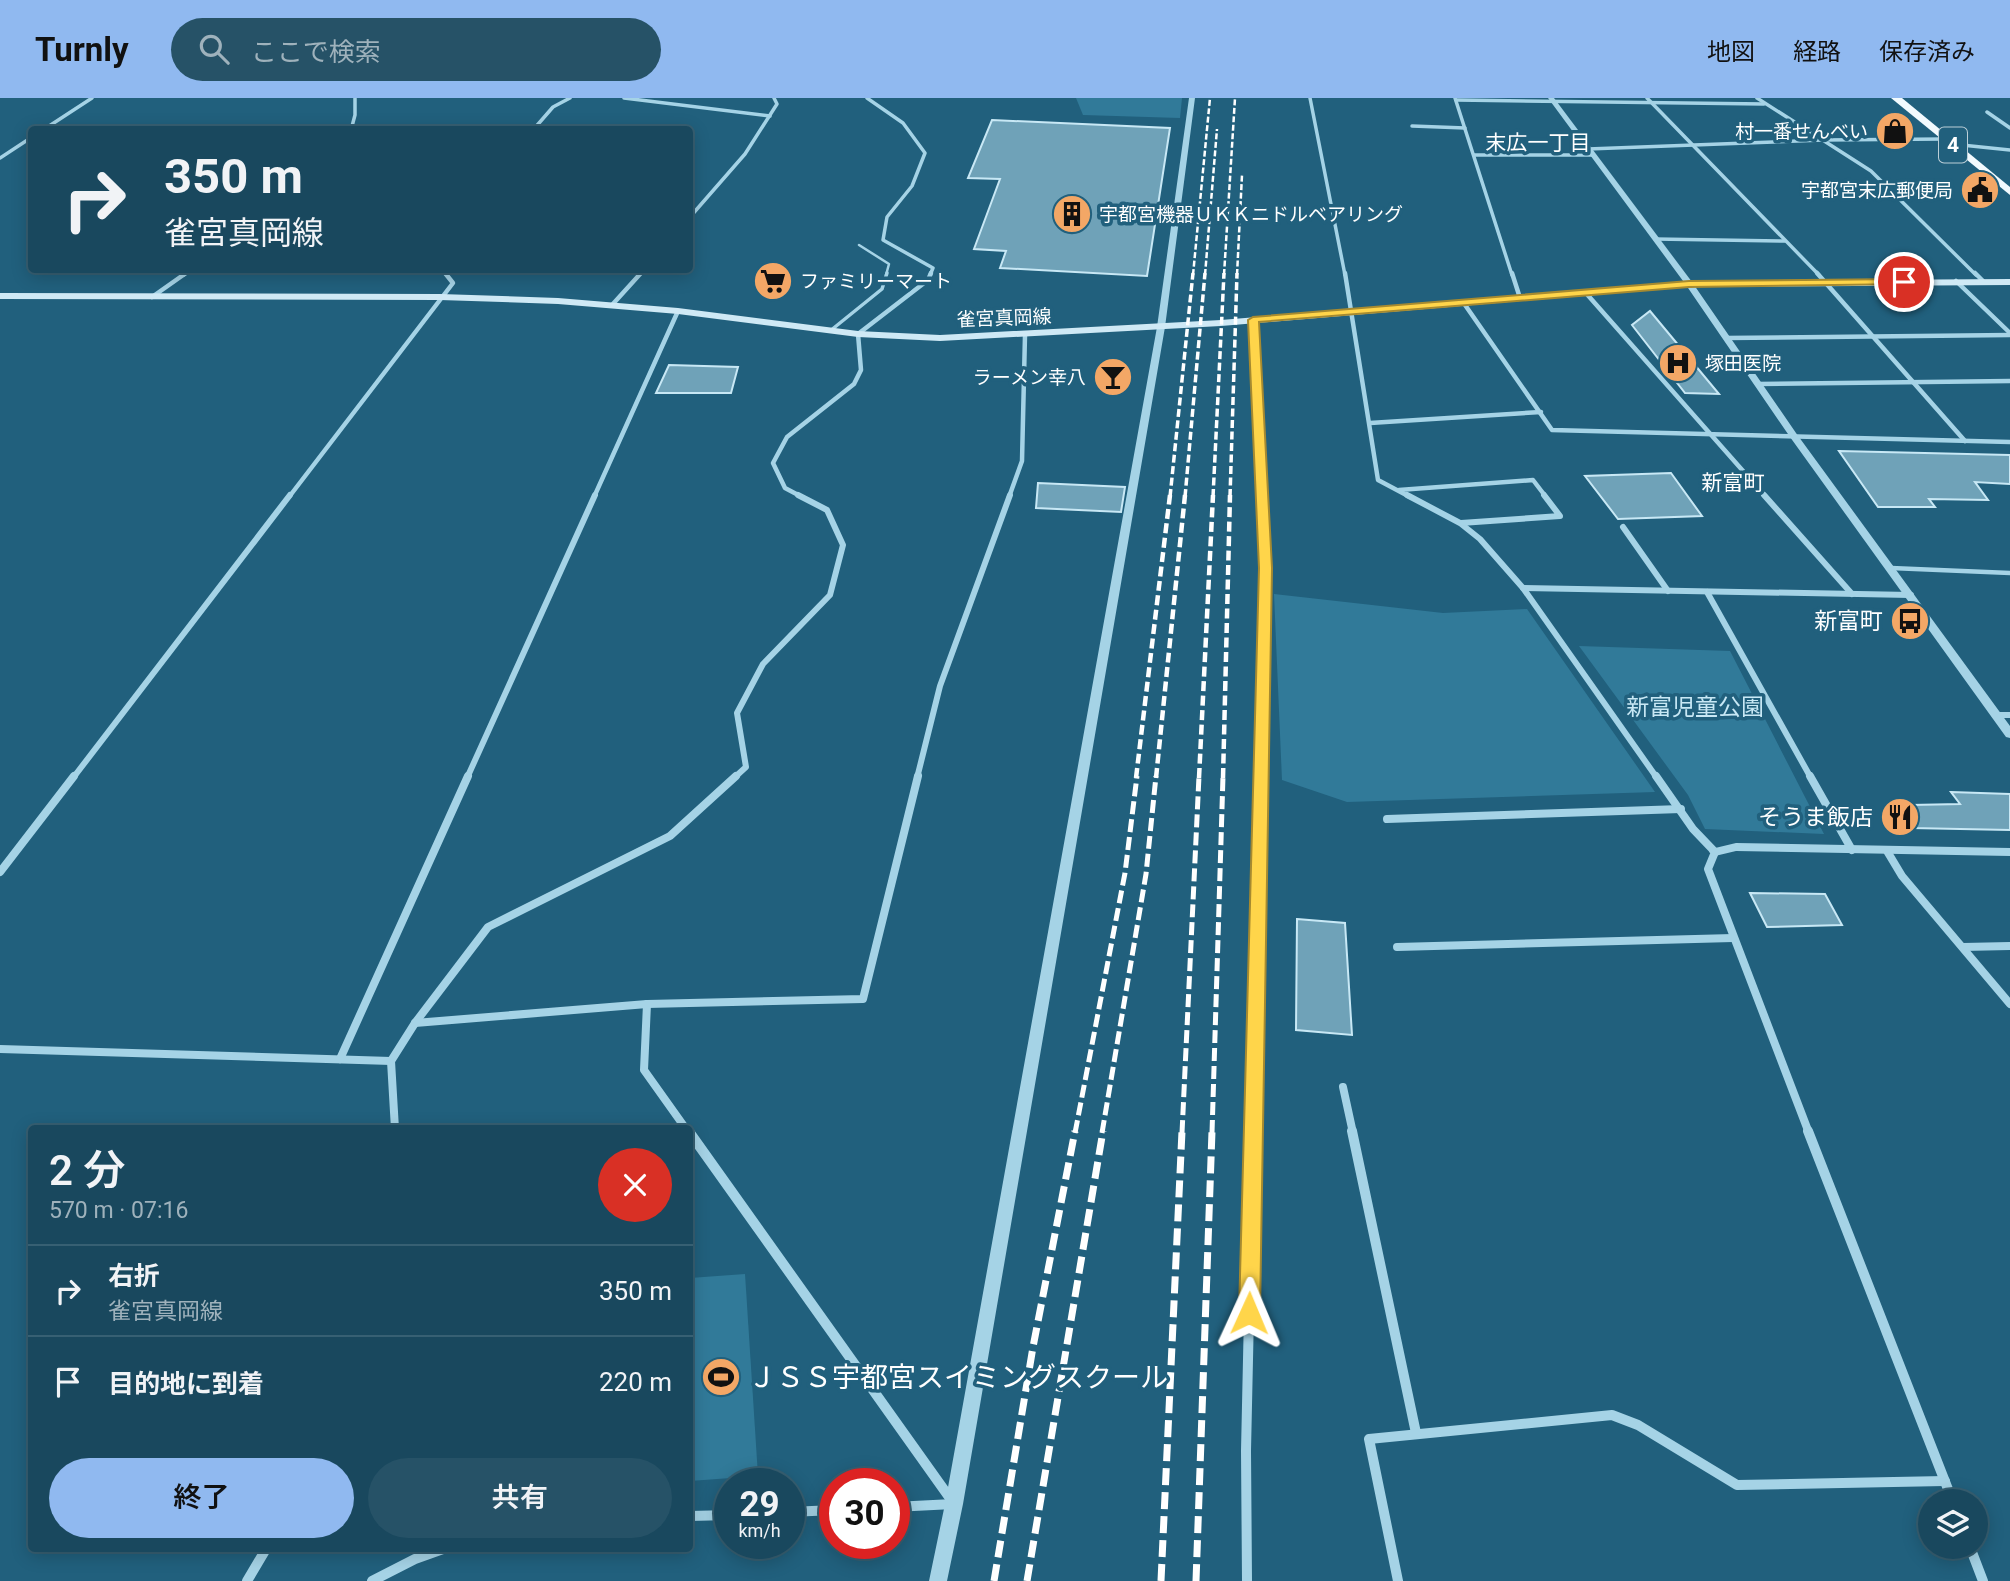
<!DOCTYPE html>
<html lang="ja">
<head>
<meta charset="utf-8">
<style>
  :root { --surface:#19485e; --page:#265267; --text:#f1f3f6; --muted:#9fb2bc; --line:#376073; --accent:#90b9f0 }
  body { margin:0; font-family:Roboto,"Noto Sans JP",sans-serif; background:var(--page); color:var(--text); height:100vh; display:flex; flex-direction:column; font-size:26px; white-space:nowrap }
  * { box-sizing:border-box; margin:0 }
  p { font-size:23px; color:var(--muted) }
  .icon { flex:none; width:38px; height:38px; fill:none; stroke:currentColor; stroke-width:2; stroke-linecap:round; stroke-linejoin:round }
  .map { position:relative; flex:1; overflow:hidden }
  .sheet { position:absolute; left:28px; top:1027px; width:665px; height:427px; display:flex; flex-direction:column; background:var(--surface); border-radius:7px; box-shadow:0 4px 18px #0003,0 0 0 2px var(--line) }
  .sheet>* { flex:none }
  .guide { position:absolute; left:28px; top:28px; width:665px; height:147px; border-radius:7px; box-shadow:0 4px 18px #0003,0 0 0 2px var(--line); background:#19485e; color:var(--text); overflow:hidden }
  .tools { position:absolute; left:1918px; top:1391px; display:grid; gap:14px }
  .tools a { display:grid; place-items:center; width:70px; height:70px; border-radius:50%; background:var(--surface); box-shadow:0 4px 18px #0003,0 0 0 2px var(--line); font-size:35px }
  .speed { position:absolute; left:714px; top:1370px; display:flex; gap:14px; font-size:35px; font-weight:700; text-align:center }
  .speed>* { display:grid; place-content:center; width:91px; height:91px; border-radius:50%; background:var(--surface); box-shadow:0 4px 18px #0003,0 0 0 2px var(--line); line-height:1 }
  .speed small { font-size:18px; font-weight:400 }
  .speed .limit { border:10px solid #d22; background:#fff; color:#111 }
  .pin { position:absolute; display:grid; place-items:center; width:60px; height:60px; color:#fff; margin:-30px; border:4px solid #fff; border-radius:50%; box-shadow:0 2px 7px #0007 }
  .me { position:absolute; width:77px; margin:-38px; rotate:1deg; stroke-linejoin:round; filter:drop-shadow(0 0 5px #0008) }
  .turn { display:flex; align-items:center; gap:24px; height:147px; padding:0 21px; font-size:32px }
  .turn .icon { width:91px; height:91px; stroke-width:2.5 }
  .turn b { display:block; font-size:49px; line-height:60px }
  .round { display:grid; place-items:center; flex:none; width:74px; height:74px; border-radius:37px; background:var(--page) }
  .headline { display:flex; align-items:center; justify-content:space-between; height:119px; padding:0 21px }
  h1 { font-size:42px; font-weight:600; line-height:52px }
  .cta { display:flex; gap:14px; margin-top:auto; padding:14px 21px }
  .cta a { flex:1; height:80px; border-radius:42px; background:var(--accent); color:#111; font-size:28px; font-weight:600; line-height:80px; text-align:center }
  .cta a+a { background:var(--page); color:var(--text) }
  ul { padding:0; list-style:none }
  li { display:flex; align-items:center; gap:21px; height:91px; padding:0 21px; border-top:2px solid var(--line) }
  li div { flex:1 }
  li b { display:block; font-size:26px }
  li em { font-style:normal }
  header { display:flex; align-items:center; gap:42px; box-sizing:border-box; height:98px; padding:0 35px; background:var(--accent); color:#111 }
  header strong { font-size:33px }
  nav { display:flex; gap:38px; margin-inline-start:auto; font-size:24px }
  .search { width:490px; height:63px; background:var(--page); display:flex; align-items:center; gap:18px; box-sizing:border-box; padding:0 24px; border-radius:38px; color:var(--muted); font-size:26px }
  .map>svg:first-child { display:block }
  .green { fill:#317a99 }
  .building { fill:#6fa2b8; stroke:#c8e8f5; stroke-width:2 }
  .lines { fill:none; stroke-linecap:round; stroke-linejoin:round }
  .service-far2 { stroke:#a5d3e6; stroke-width:2.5 }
  .service-far1 { stroke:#a5d3e6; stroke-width:3.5 }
  .service { stroke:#a5d3e6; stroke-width:4.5 }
  .minor-far4 { stroke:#a5d3e6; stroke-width:3.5 }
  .minor-far3 { stroke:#a5d3e6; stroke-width:4.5 }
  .minor-far2 { stroke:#a5d3e6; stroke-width:6 }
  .minor-far1 { stroke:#a5d3e6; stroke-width:8 }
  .minor { stroke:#a5d3e6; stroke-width:10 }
  .tertiary { fill:#a5d3e6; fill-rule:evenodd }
  .secondary { fill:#cfe9f5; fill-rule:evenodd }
  .trunk { fill:#f2fafe; fill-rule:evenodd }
  .rail-far4 { stroke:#fff; stroke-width:2.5; stroke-dasharray:6 2.5; stroke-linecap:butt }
  .rail-far3 { stroke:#fff; stroke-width:3.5; stroke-dasharray:8 3.5; stroke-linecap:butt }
  .rail-far2 { stroke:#fff; stroke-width:4.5; stroke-dasharray:10 4.5; stroke-linecap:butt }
  .rail-far1 { stroke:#fff; stroke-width:5; stroke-dasharray:13 5; stroke-linecap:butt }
  .rail { stroke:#fff; stroke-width:7; stroke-dasharray:17 7; stroke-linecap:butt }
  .route { fill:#ffd54a; stroke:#a68a30; stroke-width:2 }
  .labels { text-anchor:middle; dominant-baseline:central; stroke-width:7; stroke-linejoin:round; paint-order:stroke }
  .far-poi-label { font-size:19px; fill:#fff; stroke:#21607d; text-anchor:end }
  .far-street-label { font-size:19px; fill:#fff; stroke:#21607d }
  .far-neighbourhood-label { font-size:21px; fill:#fff; stroke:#21607d }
  .shield { fill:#21607d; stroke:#bccfd8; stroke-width:2 }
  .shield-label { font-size:21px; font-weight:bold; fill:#fff }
  .far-quarter-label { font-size:21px; fill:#fff; stroke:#21607d }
  .poi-label { font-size:23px; fill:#fff; stroke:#21607d; text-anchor:end }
  .park-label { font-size:23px; fill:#c8e8f5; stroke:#21607d }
  .near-poi-label { font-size:28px; fill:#fff; stroke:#21607d; text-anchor:start }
</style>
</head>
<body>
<header>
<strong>Turnly</strong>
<div class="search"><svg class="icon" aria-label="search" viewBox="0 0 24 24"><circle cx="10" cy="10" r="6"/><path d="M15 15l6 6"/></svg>ここで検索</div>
<nav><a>地図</a><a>経路</a><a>保存済み</a></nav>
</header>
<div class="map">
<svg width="2010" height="1483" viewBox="0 0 2010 1483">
  <rect width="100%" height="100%" fill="#21607d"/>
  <g class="green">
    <polygon points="1076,0 1182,0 1180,20 1083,17"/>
    <polygon points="1274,496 1443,515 1527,511 1655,694 1347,704 1282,682"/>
    <polygon points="1579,548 1730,553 1824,736 1705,731 1688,697"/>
    <polygon points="745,1176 758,1378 690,1383 690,1180"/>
  </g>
  <g class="building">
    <polygon points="992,22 1170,30 1147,178 1000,170 1006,153 974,151 1000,81 968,80"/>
    <polygon points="1650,213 1719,296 1685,295 1632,227"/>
    <polygon points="669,267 738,269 731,295 656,295"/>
    <polygon points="1839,353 2010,357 2010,386 1975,384 1988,402 1929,401 1935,409 1878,409"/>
    <polygon points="1671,375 1702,418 1618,421 1585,378"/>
    <polygon points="1038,385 1125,389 1121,414 1036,410"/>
    <polygon points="1951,694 2010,696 2010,732 1911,730 1911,707 1960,706"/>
    <polygon points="1750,795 1825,796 1842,827 1767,829"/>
    <polygon points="1297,821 1345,825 1352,937 1296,932"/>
  </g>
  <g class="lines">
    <polyline class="service-far2" points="859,147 889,166 886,177"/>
    <polyline class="service-far1" points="830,233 882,191 887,175"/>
    <polyline class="service" points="1891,470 2010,475"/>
    <g class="minor-far4">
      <polyline points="624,0 770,18"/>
      <polyline points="867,0 903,25 925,55 912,88 887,119 883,142 933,170 930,177"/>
      <polyline points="1310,0 1345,177"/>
      <polyline points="1455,0 1512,177"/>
      <polyline points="1647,0 1819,177"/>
      <polyline points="1757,0 1871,73 1976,177"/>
      <polyline points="1456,2 1764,6"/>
      <polyline points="1987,14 2010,30"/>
      <polyline points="1412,28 1465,30"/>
      <polyline points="43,32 92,0"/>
      <polyline points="351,32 355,17 355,0"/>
      <polyline points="533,32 553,9 570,0"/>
      <polyline points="1952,46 2010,52"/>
      <polyline points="1588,51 1823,42 1945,41"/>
      <polyline points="1474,57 1592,57"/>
      <polyline points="0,60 32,39"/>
      <polyline points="690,119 745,56 777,6 774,0"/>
      <polyline points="1655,141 1785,143"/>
      <polyline points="443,172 447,177"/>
      <polyline points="184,177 190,172"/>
      <polyline points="639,177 643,172"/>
    </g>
    <g class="minor-far3">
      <polyline points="1345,175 1378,382 1410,399"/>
      <polyline points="1512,175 1520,200"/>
      <polyline points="1817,175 1965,343"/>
      <polyline points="1975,175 1983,183"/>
      <polyline points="1956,183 2010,235"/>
      <polyline points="1585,194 1766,399"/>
      <polyline points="152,199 186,175"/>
      <polyline points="1463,204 1552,332 2010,344"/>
      <polyline points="612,207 641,175"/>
      <polyline points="1253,222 1262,399"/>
      <polyline points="1726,240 2010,237"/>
      <polyline points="1757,286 2010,283"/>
      <polyline points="1370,325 1541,314"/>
      <polyline points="1399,392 1533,382 1546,399"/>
      <polyline points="289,399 453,185 445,175"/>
      <polyline points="594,399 678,213"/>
      <polyline points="802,399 785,390 773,365 787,339 854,286 861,272 858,236 928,182 931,175"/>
      <polyline points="1009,399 1022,363 1025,237"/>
    </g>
    <g class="minor-far2">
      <polyline points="1407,397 1460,425 1480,441 1523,490 1657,680"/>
      <polyline points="1764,397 1852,496"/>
      <polyline points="1461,425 1560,418 1544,397"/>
      <polyline points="1623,429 1668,493"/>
      <polyline points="1523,490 1911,497"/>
      <polyline points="1707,494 1811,680"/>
      <polyline points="1996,617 2010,617"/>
      <polyline points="73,680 290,397"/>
      <polyline points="467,680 595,397"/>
      <polyline points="734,680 746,669 737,615 763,566 830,497 843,447 827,412 798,397"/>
      <polyline points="917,680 940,588 1010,397"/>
      <polyline points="1260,680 1265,470 1261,397"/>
    </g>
    <g class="minor-far1">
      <polyline points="1656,678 1693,731 1715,754 1708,771 1809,1035"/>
      <polyline points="1810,678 1852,752"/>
      <polyline points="1387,721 1681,711"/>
      <polyline points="1887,753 1902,778 2010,906"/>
      <polyline points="0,774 74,678"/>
      <polyline points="1397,849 1733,840"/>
      <polyline points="1963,849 2010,848"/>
      <polyline points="647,906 644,972 686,1031"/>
      <polyline points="415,925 647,906 863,901 918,678"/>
      <polyline points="0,951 391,963"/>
      <polyline points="340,961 468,678"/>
      <polyline points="1343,989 1353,1035"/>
      <polyline points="395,1031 391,963 415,925 488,829 670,738 736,678"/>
      <polyline points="1253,1035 1261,678"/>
    </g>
    <g class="minor">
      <polyline points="1352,1033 1416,1335"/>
      <polyline points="1808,1033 1953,1404"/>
      <polyline points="690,1035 952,1403"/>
      <polyline points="894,1409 953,1406"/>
      <polyline points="789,1414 835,1412"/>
      <polyline points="690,1418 730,1417"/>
      <polyline points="1970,1449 1983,1483"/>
      <polyline points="247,1483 266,1451"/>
      <polyline points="372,1483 415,1461 443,1451"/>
      <polyline points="1247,1483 1246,1353 1253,1033"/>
      <polyline points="1398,1483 1369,1341 1612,1317 1638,1327 1737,1387 1945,1383"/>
    </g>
    <g class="tertiary">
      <polygon points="1189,0 1195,0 1165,229 963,1406 947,1483 929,1483 945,1406 1157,229"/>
      <polygon points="1548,0 1554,0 1692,184 1796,335 2010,628 2010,640 2006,639 1790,339 1686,187"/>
      <polygon points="1736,745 2010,750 2010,758 1736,753 1715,758 1709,754 1711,751"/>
    </g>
    <polygon class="secondary" points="2010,181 2010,187 1689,189 1221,228 940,243 858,239 678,216 558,206 440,202 0,201 0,195 440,196 558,200 678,210 858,233 940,237 1221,222 1689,183"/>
    <polygon class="trunk" points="1891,0 1902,0 2010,89 2010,97"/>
    <g class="rail-far4">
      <polyline points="1193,177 1210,0"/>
      <polyline points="1205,177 1217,31"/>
      <polyline points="1224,177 1235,0"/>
      <polyline points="1237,177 1242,77"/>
    </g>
    <g class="rail-far3">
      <polyline points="1170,399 1193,175"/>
      <polyline points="1185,399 1205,175"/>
      <polyline points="1213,399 1224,175"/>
      <polyline points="1230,399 1237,175"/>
    </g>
    <g class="rail-far2">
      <polyline points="1136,680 1170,397"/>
      <polyline points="1156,680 1185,397"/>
      <polyline points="1199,680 1213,397"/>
      <polyline points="1223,680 1230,397"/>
    </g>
    <g class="rail-far1">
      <polyline points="1075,1035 1125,775 1137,678"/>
      <polyline points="1102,1035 1146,776 1156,678"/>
      <polyline points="1182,1035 1199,678"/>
      <polyline points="1212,1035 1223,678"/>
    </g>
    <g class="rail">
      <polyline points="994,1483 1033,1249 1075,1033"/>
      <polyline points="1027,1483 1103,1033"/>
      <polyline points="1161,1483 1182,1033"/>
      <polyline points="1196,1483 1212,1033"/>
    </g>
  </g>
  <polygon class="route" points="1904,181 1909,184 1908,186 1689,189 1259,224 1272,470 1260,1215 1257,1222 1249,1224 1242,1222 1239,1215 1259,470 1248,222 1253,219 1689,183"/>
  <defs>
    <g id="shop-disc" transform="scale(2.0125)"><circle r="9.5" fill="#f3a766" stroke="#21607d"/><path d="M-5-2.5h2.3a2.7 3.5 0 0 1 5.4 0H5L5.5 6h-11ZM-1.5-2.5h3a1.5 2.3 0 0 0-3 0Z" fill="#111"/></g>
    <g id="civic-disc" transform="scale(2.0125)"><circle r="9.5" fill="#f3a766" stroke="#21607d"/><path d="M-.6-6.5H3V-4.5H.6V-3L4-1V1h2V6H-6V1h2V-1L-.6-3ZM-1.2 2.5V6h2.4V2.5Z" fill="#111"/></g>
    <g id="building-disc" transform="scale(2.0125)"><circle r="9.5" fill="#f3a766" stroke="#21607d"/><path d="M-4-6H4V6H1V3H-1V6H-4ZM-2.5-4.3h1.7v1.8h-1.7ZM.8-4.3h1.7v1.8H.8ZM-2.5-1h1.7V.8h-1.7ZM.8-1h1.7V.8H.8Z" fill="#111"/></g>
    <g id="supermarket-disc" transform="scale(2.0125)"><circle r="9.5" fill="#f3a766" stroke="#21607d"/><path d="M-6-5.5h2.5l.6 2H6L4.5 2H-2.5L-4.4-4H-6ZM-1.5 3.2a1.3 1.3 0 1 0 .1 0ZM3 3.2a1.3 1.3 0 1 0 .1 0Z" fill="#111"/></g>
    <g id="hospital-disc" transform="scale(2.0125)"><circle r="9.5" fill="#f3a766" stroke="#21607d"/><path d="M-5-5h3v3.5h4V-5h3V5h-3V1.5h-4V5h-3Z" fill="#111"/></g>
    <g id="bar-disc" transform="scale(2.0125)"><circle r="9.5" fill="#f3a766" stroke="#21607d"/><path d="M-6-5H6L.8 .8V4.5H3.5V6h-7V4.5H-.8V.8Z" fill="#111"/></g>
    <g id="bus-disc" transform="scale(2.0125)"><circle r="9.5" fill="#f3a766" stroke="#21607d"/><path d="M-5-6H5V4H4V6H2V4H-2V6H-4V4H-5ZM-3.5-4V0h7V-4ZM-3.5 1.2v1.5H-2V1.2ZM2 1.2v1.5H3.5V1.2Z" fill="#111"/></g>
    <g id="restaurant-disc" transform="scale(2.0125)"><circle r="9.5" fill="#f3a766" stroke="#21607d"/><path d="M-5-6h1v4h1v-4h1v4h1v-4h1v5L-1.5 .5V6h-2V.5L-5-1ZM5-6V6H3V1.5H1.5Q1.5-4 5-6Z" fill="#111"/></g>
    <g id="stadium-disc" transform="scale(2.0125)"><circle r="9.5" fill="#f3a766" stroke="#21607d"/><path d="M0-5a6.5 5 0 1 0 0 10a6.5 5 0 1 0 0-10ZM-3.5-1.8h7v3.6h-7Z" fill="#111"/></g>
  </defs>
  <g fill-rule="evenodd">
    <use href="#shop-disc" x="1895" y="33"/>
    <use href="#civic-disc" x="1980" y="92"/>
    <use href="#building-disc" x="1072" y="116"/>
    <use href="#supermarket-disc" x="773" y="183"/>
    <use href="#hospital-disc" x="1678" y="265"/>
    <use href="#bar-disc" x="1113" y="279"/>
    <use href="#bus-disc" x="1910" y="523"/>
    <use href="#restaurant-disc" x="1900" y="719"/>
    <use href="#stadium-disc" x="721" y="1279"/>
  </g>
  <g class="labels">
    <g class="far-poi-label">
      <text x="1868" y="33">村一番せんべい</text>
      <text x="1953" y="92">宇都宮末広郵便局</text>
      <text x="1099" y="116" text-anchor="start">宇都宮機器ＵＫＫニドルベアリング</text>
      <text x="800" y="183" text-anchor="start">ファミリーマート</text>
      <text x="1705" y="265" text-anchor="start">塚田医院</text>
      <text x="1086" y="279">ラーメン幸八</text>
    </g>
    <g class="far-street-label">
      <text transform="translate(1004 220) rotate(-2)">雀宮真岡線</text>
    </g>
    <g class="far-neighbourhood-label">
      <text x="1538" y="45">末広一丁目</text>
    </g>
    <rect class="shield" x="1939" y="29.5" width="28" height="35" rx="5"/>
    <g class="shield-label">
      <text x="1953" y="47">4</text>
    </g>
    <g class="far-quarter-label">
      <text x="1733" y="385">新富町</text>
    </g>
    <g class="poi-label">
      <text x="1883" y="523">新富町</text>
      <text x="1873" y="719">そうま飯店</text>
    </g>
    <g class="park-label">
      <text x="1695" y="609">新富児童公園</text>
    </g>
    <g class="near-poi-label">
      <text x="748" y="1279">ＪＳＳ宇都宮スイミングスクール</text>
    </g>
  </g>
</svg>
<div class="tools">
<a><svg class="icon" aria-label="layers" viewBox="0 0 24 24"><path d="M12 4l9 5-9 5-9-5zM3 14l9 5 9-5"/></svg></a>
</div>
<div class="speed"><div>29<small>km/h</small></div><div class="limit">30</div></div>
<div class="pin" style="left:1904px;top:184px;background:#d93025"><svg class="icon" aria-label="arrive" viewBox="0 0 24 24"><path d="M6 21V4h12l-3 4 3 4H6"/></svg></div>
<svg class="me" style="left:1249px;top:1215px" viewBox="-20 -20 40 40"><path d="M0-17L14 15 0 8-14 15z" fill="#ffd54a" stroke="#fff" stroke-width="4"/></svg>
<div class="guide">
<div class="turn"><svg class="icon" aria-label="right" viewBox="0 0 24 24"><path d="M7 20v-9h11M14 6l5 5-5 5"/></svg><div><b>350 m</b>雀宮真岡線</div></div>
</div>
<section class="sheet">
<div class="headline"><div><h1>2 分</h1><p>570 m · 07:16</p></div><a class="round" style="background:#d93025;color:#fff"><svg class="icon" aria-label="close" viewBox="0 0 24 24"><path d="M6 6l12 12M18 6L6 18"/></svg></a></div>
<ul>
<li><svg class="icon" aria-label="right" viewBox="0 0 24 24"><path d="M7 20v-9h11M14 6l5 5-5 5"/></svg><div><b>右折</b><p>雀宮真岡線</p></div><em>350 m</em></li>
<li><svg class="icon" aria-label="arrive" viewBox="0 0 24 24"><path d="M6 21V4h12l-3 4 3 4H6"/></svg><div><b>目的地に到着</b></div><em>220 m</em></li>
</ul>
<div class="cta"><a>終了</a><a>共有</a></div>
</section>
</div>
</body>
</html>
